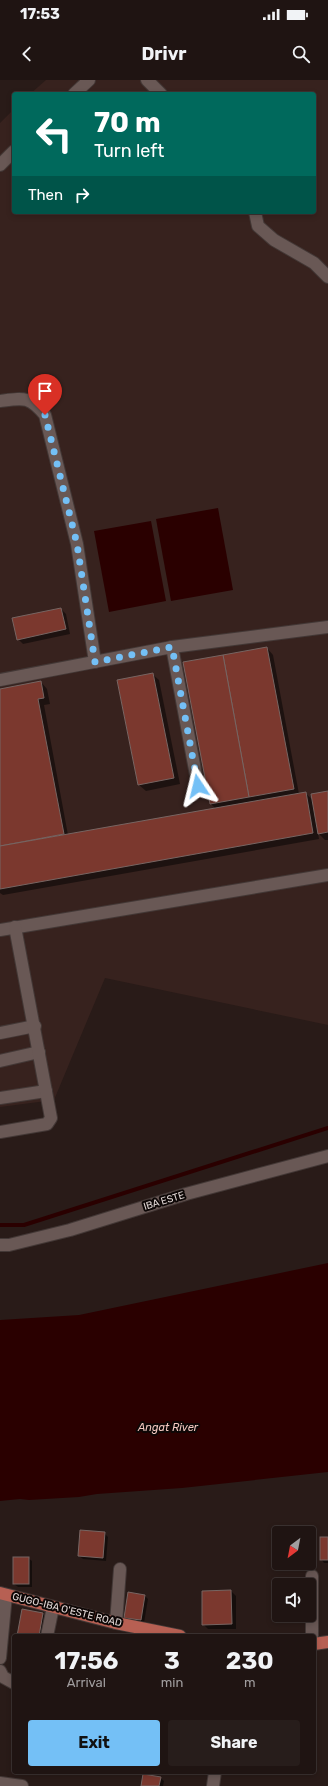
<!DOCTYPE html>
<html lang="en">
<head>
<meta charset="utf-8">
<style>
  :root { --surface:#1f1412; --page:#271d1b; --text:#f1f3f6; --muted:#a19e9f; --line:#3c3332; --accent:#74c0f6 }
  body { margin:0; font-family:Rubik,sans-serif; background:var(--page); color:var(--text); height:100vh; display:flex; flex-direction:column; font-size:15px; white-space:nowrap }
  * { box-sizing:border-box; margin:0 }
  p { font-size:13px; color:var(--muted) }
  .icon { flex:none; width:22px; height:22px; fill:none; stroke:currentColor; stroke-width:2; stroke-linecap:round; stroke-linejoin:round }
  .map { position:relative; flex:1; overflow:hidden }
  .drawer { position:absolute; left:12px; top:1554px; width:304px; height:140px; display:flex; flex-direction:column; background:var(--surface); border-radius:4px; box-shadow:0 2px 6px #0003,0 0 0 1px var(--line) }
  .drawer>* { flex:none }
  .banner { position:absolute; left:12px; top:12px; width:304px; height:122px; border-radius:4px; box-shadow:0 2px 6px #0003,0 0 0 1px var(--line); background:#00695c; color:#fff; overflow:hidden }
  .needle { width:26px; rotate:212deg }
  .fabs { position:absolute; left:272px; top:1446px; display:grid; gap:8px }
  .fabs a { display:grid; place-items:center; width:44px; height:44px; border-radius:4px; background:var(--surface); box-shadow:0 2px 6px #0003,0 0 0 1px var(--line); font-size:20px }
  .pin { position:absolute; display:grid; place-items:center; width:34px; height:34px; color:#fff; margin:-41px -17px; border-radius:50% 50% 50% 0; rotate:-45deg; box-shadow:0 0 4px #0007 }
  .pin .icon { rotate:45deg }
  .me { position:absolute; width:44px; margin:-22px; rotate:350deg; stroke-linejoin:round; filter:drop-shadow(0 0 3px #0008) }
  .turn { display:flex; align-items:center; gap:14px; height:84px; padding:0 16px; font-size:18px }
  .turn .icon { width:52px; height:52px; stroke-width:2.5 }
  .turn b { display:block; font-size:28px; line-height:34px }
  .then { display:flex; align-items:center; height:38px; padding:0 16px; background:#0003; gap:8px; font-size:15px }
  .eta { display:flex; justify-content:space-evenly; align-items:center; height:68px; text-align:center }
  .eta b { font-size:24px; font-weight:700; line-height:28px }
  .cta { display:flex; gap:8px; margin-top:auto; padding:8px 16px }
  .cta a { flex:1; height:46px; border-radius:4px; background:var(--accent); color:#111; font-size:16px; font-weight:700; line-height:46px; text-align:center }
  .cta a+a { background:var(--page); color:var(--text) }
  .status { display:flex; justify-content:space-between; align-items:center; height:28px; padding:0 20px; background:var(--surface); direction:ltr }
  .status svg { height:11px; fill:currentColor }
  header { display:flex; justify-content:space-between; align-items:center; height:52px; padding:0 16px; background:var(--surface); font-size:18px; font-weight:700 }
  .map>svg:first-child { display:block }
  .built { fill:#37221e }
  .water { fill:#2a0000 }
  .shadow { fill:#0007 }
  .lines { fill:none; stroke-linecap:round; stroke-linejoin:round }
  .stream { stroke:#2a0000; stroke-width:4 }
  .building { fill:#7b382e; stroke:#776562 }
  .minor-casing { stroke:#433836; stroke-width:14 }
  .major-casing { stroke:#433836; stroke-width:14 }
  .minor { stroke:#695855; stroke-width:12 }
  .major { stroke:#b76053; stroke-width:12 }
  .route { stroke:#74c0f6; stroke-width:7; stroke-dasharray:0 12.6 }
  .labels { text-anchor:middle; dominant-baseline:central; stroke-width:4; stroke-linejoin:round; paint-order:stroke }
  .street-label { font-size:10px; fill:#e2d8d6; stroke:#0d0706 }
  .water-label { font-size:11px; font-style:italic; fill:#f3c8c0; stroke:#0d0706 }
</style>
</head>
<body>
<div class="status"><b>17:53</b><svg viewBox="0 0 49 12"><path d="M0 12V9h3v3zM5 12V6h3v6zM10 12V3h3v9zM15 12V0h3v12zM26 1h20v11H26zM47 4h2v5h-2z"/></svg></div>
<header><svg class="icon" aria-label="back" viewBox="0 0 24 24"><path d="M15 5l-7 7 7 7"/></svg>Drivr<svg class="icon" aria-label="search" viewBox="0 0 24 24"><circle cx="10" cy="10" r="6"/><path d="M15 15l6 6"/></svg></header>
<div class="map">
<svg width="328" height="1706" viewBox="0 0 328 1706">
  <rect width="100%" height="100%" fill="#291b18"/>
  <polygon class="built" points="46,0 328,0 328,945 105,898 54,1020 0,1027 0,43 14,29 14,132 314,132 314,14 30,14"/>
  <g class="water">
    <polygon points="218,428 233,510 171,521 156,439"/>
    <polygon points="151,441 166,521 109,532 94,451"/>
    <polygon points="328,1183 328,1392 182,1408 97,1414 79,1417 29,1420 20,1419 0,1421 0,1240 79,1235"/>
  </g>
  <g class="shadow">
    <polygon points="61,529 66,534 70,554 23,564 18,559"/>
    <polygon points="267,568 273,575 299,714 305,713 313,720 328,712 328,760 325,760 318,753 319,759 3,815 0,813 0,610 41,602 47,609 50,624 44,625 68,755 216,729 211,724 184,583"/>
    <polygon points="152,594 159,600 180,704 146,711 139,705 119,601"/>
    <polygon points="104,1453 108,1457 106,1481 83,1479 79,1476"/>
    <polygon points="328,1458 328,1483 324,1483 321,1479"/>
    <polygon points="28,1478 32,1481 32,1507 18,1507 14,1504"/>
    <polygon points="203,1511 231,1511 236,1516 236,1549 208,1549 203,1544"/>
    <polygon points="144,1515 148,1519 144,1543 129,1541 125,1537"/>
    <polygon points="42,1534 47,1539 44,1556 18,1556"/>
    <polygon points="160,1698 164,1701 163,1706 142,1706"/>
  </g>
  <g class="lines">
    <polyline class="stream" points="0,1145 24,1145 328,1048"/>
  </g>
  <g class="building">
    <polygon points="61,528 66,549 17,560 12,538"/>
    <polygon points="267,567 294,709 249,717 223,575"/>
    <polygon points="223,575 249,717 210,724 183,582"/>
    <polygon points="153,593 174,698 138,705 117,600"/>
    <polygon points="41,601 44,618 38,619 64,754 0,766 0,609"/>
    <polygon points="328,711 328,752 318,754 311,714"/>
    <polygon points="306,712 313,753 0,809 0,766"/>
    <polygon points="80,1450 105,1452 103,1478 78,1476"/>
    <rect x="320" y="1457" width="8" height="23"/>
    <rect x="13" y="1477" width="16" height="27"/>
    <polygon points="231,1510 232,1544 202,1545 202,1511"/>
    <polygon points="128,1512 145,1515 141,1540 124,1538"/>
    <polygon points="22,1529 43,1533 39,1556 17,1556"/>
    <polygon points="143,1694 161,1697 159,1706 141,1706"/>
  </g>
  <g class="lines">
    <g class="minor-casing">
      <g id="minor">
        <polyline points="147,0 161,14"/>
        <polyline points="74,14 89,0"/>
        <polyline points="0,85 14,71"/>
        <polyline points="255,132 258,146 274,160 314,183 328,197"/>
        <path d="M0 321C24 318 29 316 45 335L77 464 95 582"/>
        <polyline points="172,567 198,706"/>
        <polyline points="0,600 172,567 328,547"/>
        <polyline points="0,850 328,795"/>
        <polyline points="0,953 35,946"/>
        <polyline points="0,981 39,972"/>
        <polyline points="0,1018 46,1011"/>
        <polyline points="0,1052 47,1044 51,1038 15,847"/>
        <polyline points="0,1165 9,1165 70,1150 186,1114 328,1076"/>
        <polyline points="116,1543 120,1489"/>
        <polyline points="47,1556 53,1527"/>
        <polyline points="312,1556 312,1496"/>
        <polyline points="0,1578 6,1515"/>
        <polyline points="0,1591 3,1597 14,1603"/>
        <polyline points="0,1703 22,1706"/>
        <polyline points="213,1706 215,1692"/>
      </g>
    </g>
    <g class="major-casing">
      <g id="major">
        <polyline points="0,1513 116,1543 180,1556"/>
        <polyline points="314,1564 328,1562"/>
      </g>
    </g>
    <use href="#minor" class="minor"/>
    <use href="#major" class="major"/>
  </g>
  <g class="lines">
    <polyline class="route" points="45,335 77,464 95,582 172,567 198,706"/>
  </g>
  <g class="labels">
    <g class="street-label">
      <text transform="translate(164 1121) rotate(-17)">IBA ESTE</text>
      <text transform="translate(67 1530) rotate(14)">GUGO-IBA O'ESTE ROAD</text>
    </g>
    <g class="water-label">
      <text x="168" y="1347">Angat River</text>
    </g>
  </g>
</svg>
<div class="fabs">
<a><svg class="needle" viewBox="-14 -14 28 28"><path d="M0-13l5 13h-10z" fill="#e53935"/><path d="M0 13l5-13h-10z" fill="#a19e9f"/></svg></a>
<a><svg class="icon" aria-label="sound" viewBox="0 0 24 24"><path d="M4 9h4l5-4v14l-5-4H4zM17 9q2 3 0 6"/></svg></a>
</div>
<div class="pin" style="left:45px;top:335px;background:#d93025"><svg class="icon" aria-label="arrive" viewBox="0 0 24 24"><path d="M6 21V4h12l-3 4 3 4H6"/></svg></div>
<svg class="me" style="left:198px;top:706px" viewBox="-20 -20 40 40"><path d="M0-17L14 15 0 8-14 15z" fill="#74c0f6" stroke="#fff" stroke-width="4"/></svg>
<div class="banner">
<div class="turn"><svg class="icon" aria-label="left" viewBox="0 0 24 24"><path d="M17 20v-9H6M10 6l-5 5 5 5"/></svg><div><b>70 m</b>Turn left</div></div>
<div class="then">Then<svg class="icon" aria-label="right" viewBox="0 0 24 24"><path d="M7 20v-9h11M14 6l5 5-5 5"/></svg></div>
</div>
<section class="drawer">
<div class="eta">
<div><b>17:56</b><p>Arrival</p></div>
<div><b>3</b><p>min</p></div>
<div><b>230</b><p>m</p></div>
</div>
<div class="cta"><a>Exit</a><a>Share</a></div>
</section>
</div>
</body>
</html>
